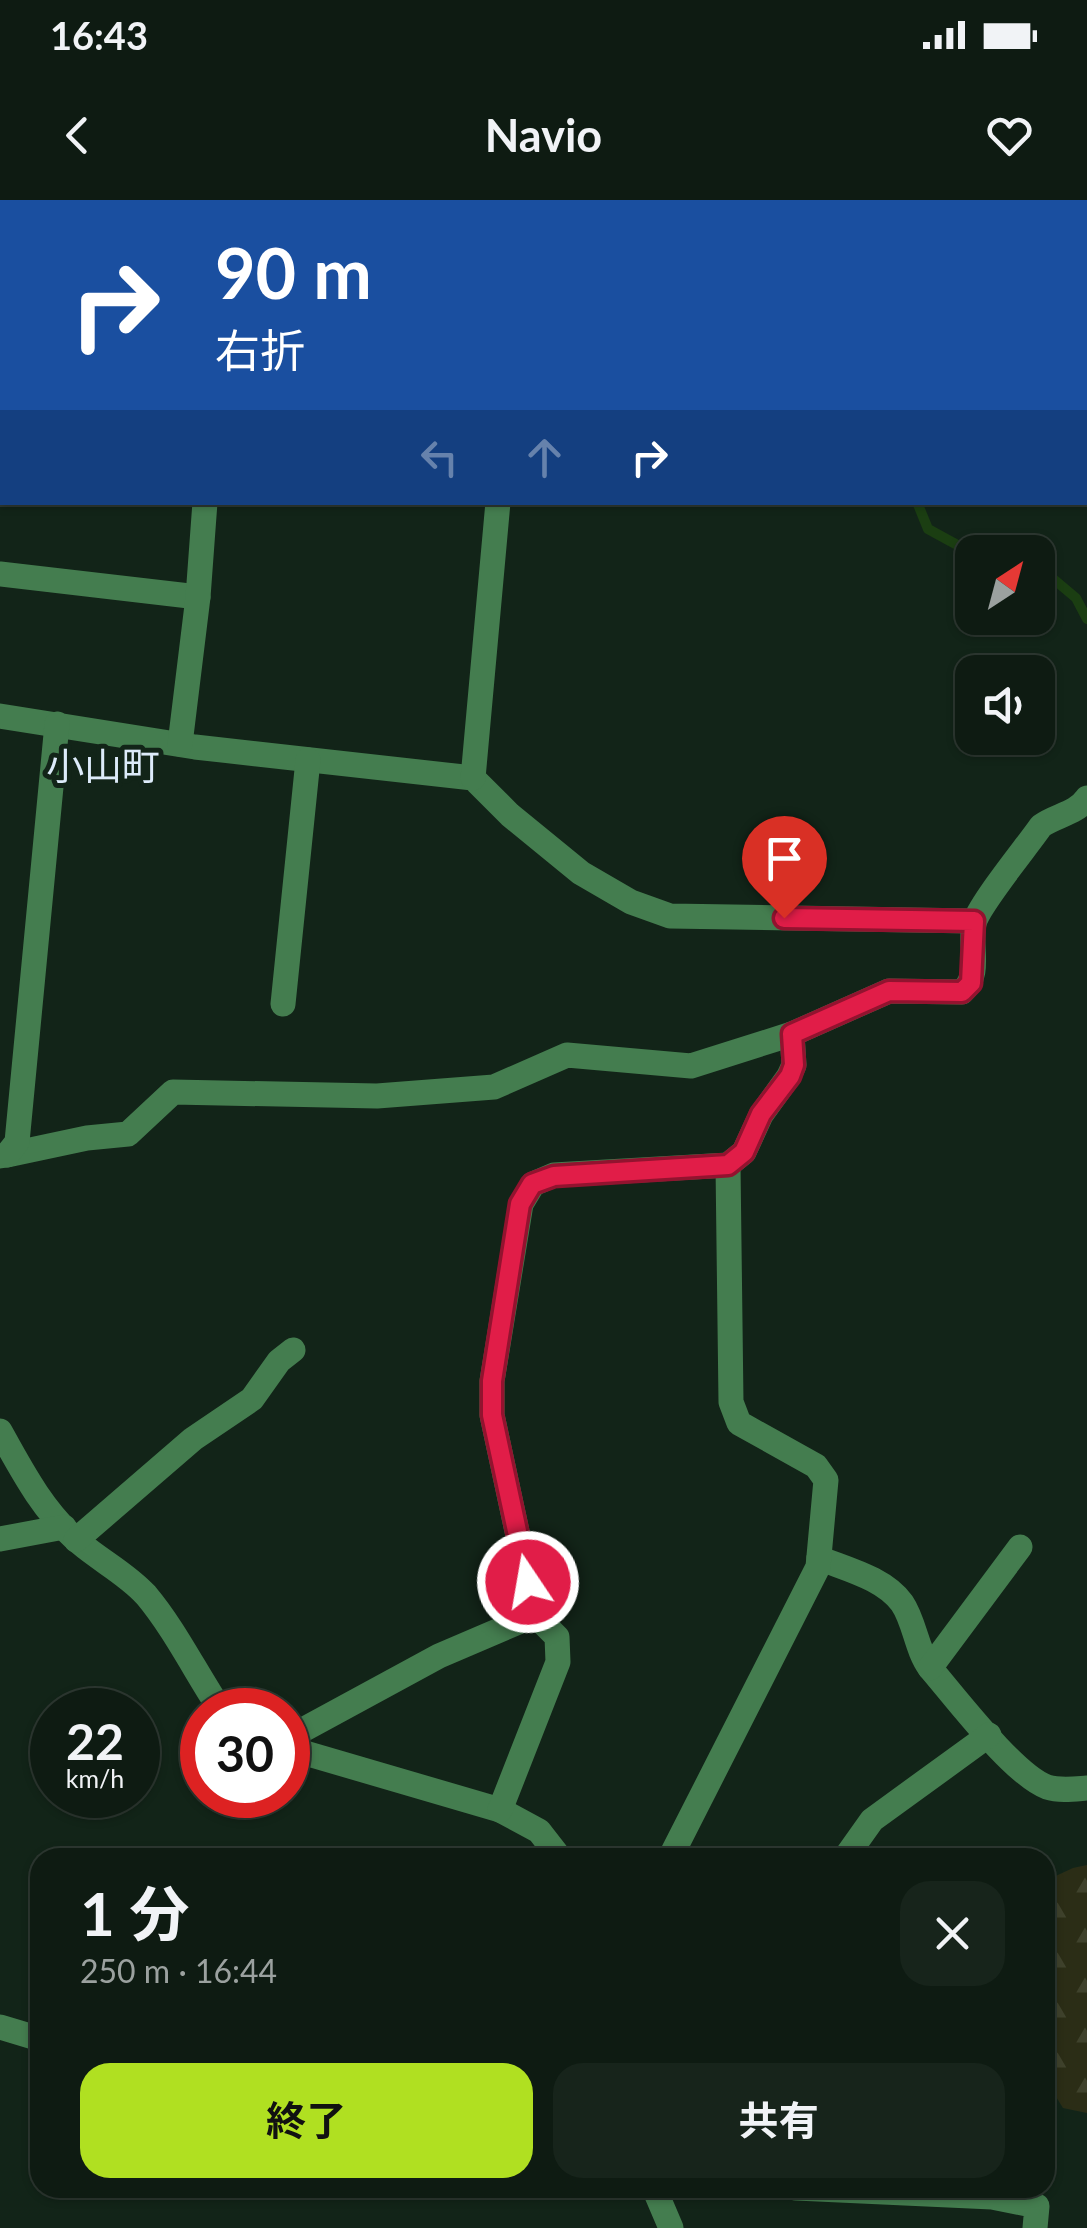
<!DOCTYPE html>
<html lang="ja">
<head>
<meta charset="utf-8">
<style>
  :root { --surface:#0e1b12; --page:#17241b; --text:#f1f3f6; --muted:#9ba19f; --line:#2e3932; --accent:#b0e021 }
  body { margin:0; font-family:Lato,"Noto Sans JP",sans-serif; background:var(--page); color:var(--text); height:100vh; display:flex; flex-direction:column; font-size:38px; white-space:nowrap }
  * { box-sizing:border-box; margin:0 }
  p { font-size:32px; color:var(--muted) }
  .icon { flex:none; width:55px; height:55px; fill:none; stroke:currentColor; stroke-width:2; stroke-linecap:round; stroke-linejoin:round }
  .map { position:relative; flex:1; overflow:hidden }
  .drawer { position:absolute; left:30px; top:1648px; width:1025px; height:350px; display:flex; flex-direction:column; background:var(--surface); border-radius:30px; box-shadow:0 2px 8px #0004,0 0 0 2px var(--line) }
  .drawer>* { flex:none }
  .banner { position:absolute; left:0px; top:0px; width:1088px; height:305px; box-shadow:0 2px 8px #0004,0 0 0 2px var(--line); background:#1a4fa0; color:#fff; overflow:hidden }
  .needle { width:65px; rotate:36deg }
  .fabs { position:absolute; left:955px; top:335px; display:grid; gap:20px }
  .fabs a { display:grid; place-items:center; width:100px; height:100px; border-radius:20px; background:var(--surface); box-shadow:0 2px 8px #0004,0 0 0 2px var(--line); font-size:50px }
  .speed { position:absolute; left:30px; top:1488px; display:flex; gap:20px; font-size:50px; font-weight:700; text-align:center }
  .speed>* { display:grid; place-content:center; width:130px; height:130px; border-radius:50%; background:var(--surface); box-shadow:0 2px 8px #0004,0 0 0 2px var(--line); line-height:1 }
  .speed small { font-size:25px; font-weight:400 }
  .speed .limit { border:15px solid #d22; background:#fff; color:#111 }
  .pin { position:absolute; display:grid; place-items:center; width:85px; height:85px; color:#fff; margin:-102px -42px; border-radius:50% 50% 50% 0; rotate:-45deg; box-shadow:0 0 10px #0007 }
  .pin .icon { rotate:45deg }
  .me { position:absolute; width:110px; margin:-55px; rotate:348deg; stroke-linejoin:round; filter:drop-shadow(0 0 8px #0008) }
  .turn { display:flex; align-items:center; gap:35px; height:210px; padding:0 50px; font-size:45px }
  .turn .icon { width:130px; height:130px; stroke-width:2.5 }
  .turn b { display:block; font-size:70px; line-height:85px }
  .lanes { display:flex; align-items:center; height:95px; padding:0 50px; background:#0003; justify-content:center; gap:50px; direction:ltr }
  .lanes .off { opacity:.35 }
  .round { display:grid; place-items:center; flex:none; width:105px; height:105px; border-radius:30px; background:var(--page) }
  .summary { display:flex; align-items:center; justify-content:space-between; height:170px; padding:0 50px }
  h1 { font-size:60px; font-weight:700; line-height:75px }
  .primary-button { display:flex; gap:20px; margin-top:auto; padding:20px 50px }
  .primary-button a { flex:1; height:115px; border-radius:30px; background:var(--accent); color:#111; font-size:40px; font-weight:700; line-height:115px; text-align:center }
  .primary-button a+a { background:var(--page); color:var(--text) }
  .status { display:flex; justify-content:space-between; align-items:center; height:70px; padding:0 50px; background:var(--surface); direction:ltr }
  .status svg { height:28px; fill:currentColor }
  header { display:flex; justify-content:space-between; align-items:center; height:130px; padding:0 50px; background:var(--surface); font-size:45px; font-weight:700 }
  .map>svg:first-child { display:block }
  .forest { fill:url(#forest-firs) }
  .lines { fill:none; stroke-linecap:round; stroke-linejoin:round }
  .stream { stroke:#1b3e12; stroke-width:10 }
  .minor { stroke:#447d4f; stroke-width:25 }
  .route-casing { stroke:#92132f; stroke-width:25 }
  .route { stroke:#e11d48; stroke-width:18 }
  .labels { text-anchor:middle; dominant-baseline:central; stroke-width:10; stroke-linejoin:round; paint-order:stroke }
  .quarter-label { font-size:38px; fill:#ddebfa; stroke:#122418 }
</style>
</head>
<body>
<div class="status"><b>16:43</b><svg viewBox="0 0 49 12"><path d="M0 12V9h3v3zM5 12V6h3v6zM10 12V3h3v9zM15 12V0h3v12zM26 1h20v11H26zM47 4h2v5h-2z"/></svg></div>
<header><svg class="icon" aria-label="back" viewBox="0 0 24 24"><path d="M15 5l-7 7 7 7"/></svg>Navio<svg class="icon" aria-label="heart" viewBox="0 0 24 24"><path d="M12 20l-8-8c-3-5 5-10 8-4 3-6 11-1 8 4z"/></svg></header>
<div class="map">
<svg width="1087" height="2028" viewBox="0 0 1087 2028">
  <defs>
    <pattern id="forest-firs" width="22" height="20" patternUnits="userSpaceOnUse" patternTransform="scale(2.5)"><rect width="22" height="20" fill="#2b2d16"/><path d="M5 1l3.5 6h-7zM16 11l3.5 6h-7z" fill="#3f422c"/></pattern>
  </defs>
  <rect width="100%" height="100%" fill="#122418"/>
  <polygon class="forest" points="1087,1665 1087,1913 1063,1908 1045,1879 1045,1681 1073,1668"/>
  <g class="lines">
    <g class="stream">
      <polyline points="917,302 928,329 972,353"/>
      <polyline points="1038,366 1076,398 1087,419"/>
    </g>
    <g class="minor">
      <polyline points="335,2 339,0"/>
      <polyline points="440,2 440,0"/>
      <polyline points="0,222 2,222"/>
      <polyline points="0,374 198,397"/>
      <polyline points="0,516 195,547 473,578 510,615 581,673 631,702 670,716 973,721"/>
      <polyline points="180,544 198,397 205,302"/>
      <polyline points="473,578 498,302"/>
      <polyline points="283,804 308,560"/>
      <polyline points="7,955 87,938 128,934 173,892 377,896 494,887 567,855 691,866 792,834"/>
      <polyline points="0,956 7,955 17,942 57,524"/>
      <path d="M0 1231C22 1271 44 1313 80 1343 101 1361 127 1374 146 1395 172 1426 192 1465 213 1498L227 1510"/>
      <polyline points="0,1339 64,1327"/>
      <polyline points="76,1340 193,1239 252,1199 279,1161 293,1150"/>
      <path d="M819 1358C846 1369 884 1378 902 1403 915 1422 916 1449 930 1468 955 1497 1014 1575 1047 1587 1060 1591 1074 1589 1087 1588"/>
      <polyline points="930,1468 1020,1347"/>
      <path d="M288 1538 439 1456 535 1415 492 1215V1181L521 1004 533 984 554 975 728 965 744 952 761 915 789 876 794 865 792 834 889 791 962 792C982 774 969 747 974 724 977 707 1028 645 1041 626 1056 615 1076 614 1087 598"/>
      <polyline points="288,1548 500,1610 539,1631 560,1658"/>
      <polyline points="500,1610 558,1462 557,1437 535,1415"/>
      <polyline points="670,1658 818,1367 826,1280 816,1266 739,1223 731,1202 728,965"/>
      <polyline points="845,1658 872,1620 989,1535"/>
      <polyline points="0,1827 40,1839"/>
      <polyline points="654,1988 671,2028"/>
      <polyline points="796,1988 992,1997 1037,2006 1035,2028"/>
    </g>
  </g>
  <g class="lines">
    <g class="route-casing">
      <polyline id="route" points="528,1382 492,1215 492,1181 520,1004 532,984 554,976 728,965 744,952 761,914 790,876 794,865 792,834 889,791 962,792 971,783 974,721 784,718"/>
    </g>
    <use href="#route" class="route"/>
  </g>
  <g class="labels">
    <g class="quarter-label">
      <text x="103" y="565">小山町</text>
    </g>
  </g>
</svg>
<div class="fabs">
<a><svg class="needle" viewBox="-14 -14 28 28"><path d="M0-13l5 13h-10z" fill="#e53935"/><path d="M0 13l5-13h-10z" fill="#9ba19f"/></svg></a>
<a><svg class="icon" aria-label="sound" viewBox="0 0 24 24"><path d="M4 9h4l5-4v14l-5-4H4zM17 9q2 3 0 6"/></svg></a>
</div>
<div class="speed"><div>22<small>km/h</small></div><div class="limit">30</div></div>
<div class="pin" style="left:784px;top:718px;background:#d93025"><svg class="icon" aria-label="arrive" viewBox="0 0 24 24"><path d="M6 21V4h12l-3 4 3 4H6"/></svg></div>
<svg class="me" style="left:528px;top:1382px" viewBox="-20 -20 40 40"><circle r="17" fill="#e11d48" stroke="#fff" stroke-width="3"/><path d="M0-11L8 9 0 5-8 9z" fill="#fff"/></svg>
<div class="banner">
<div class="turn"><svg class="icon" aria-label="right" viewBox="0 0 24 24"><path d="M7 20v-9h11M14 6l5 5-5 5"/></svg><div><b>90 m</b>右折</div></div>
<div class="lanes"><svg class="icon off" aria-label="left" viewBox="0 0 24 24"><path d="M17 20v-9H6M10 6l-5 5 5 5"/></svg><svg class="icon off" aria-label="ahead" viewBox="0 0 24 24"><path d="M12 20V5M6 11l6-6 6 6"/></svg><svg class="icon" aria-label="right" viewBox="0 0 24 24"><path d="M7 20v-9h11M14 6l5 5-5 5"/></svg></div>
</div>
<section class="drawer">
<div class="summary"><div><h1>1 分</h1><p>250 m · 16:44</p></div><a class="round"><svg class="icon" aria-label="close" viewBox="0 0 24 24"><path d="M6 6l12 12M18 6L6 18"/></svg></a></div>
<div class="primary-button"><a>終了</a><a>共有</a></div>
</section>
</div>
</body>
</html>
